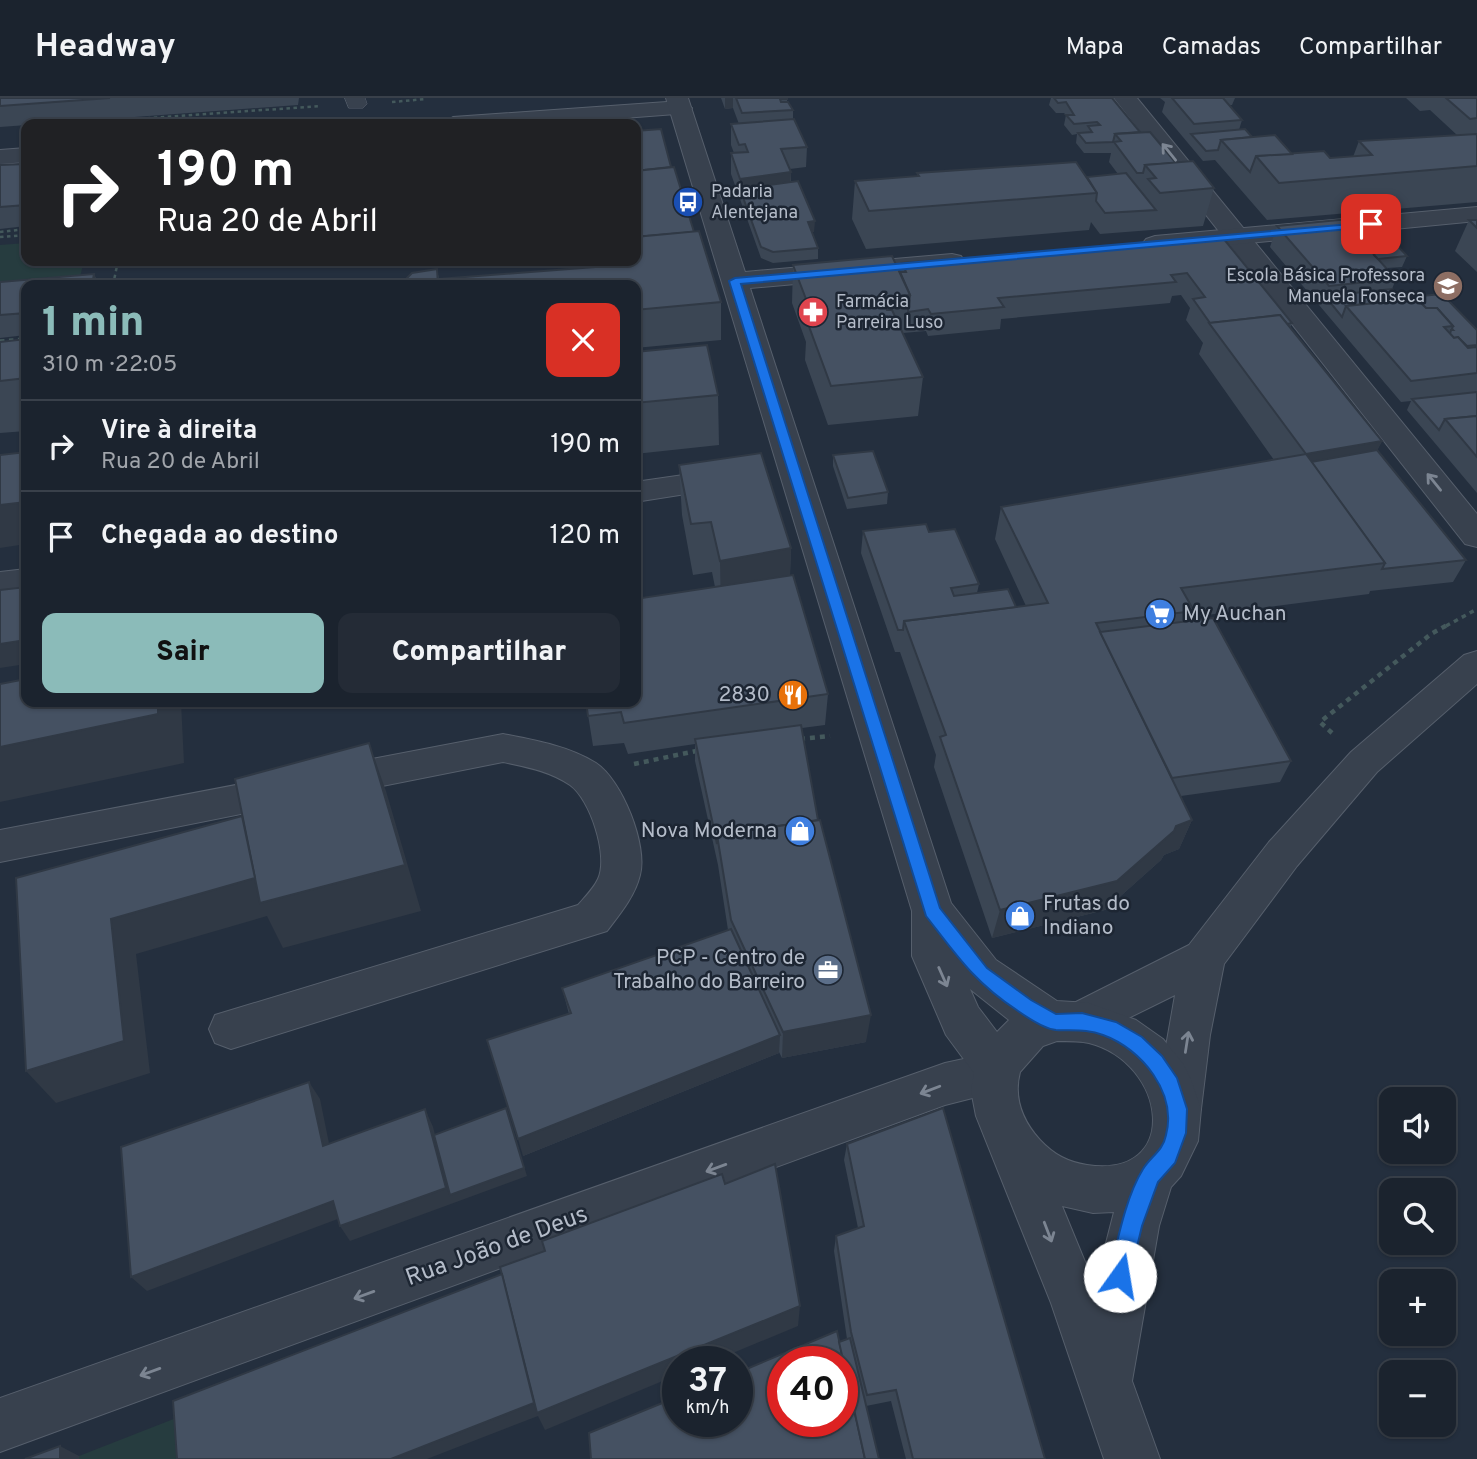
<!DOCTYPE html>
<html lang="pt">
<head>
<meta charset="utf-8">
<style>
  :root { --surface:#1b232e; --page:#242b36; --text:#f1f3f6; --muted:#a0a4aa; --line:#39404a; --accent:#8bbbb9 }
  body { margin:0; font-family:Overpass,sans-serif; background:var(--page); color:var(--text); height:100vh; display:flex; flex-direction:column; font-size:26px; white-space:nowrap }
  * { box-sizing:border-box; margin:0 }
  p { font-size:23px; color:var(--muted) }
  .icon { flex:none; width:38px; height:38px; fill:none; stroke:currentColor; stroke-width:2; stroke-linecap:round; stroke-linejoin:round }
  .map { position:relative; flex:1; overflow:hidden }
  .details { position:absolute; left:21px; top:182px; width:620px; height:427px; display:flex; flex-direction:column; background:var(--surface); border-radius:14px; box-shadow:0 2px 5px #0004,0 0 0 2px var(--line) }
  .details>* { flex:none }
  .hud { position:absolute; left:21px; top:21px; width:620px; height:147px; border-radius:14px; box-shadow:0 2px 5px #0004,0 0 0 2px var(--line); background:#202124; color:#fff; overflow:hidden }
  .tools { position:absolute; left:1379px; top:989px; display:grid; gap:14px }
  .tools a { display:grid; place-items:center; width:77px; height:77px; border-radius:14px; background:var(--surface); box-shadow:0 2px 5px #0004,0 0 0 2px var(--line); font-size:35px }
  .speed { position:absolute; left:662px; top:1248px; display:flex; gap:14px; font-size:35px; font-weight:700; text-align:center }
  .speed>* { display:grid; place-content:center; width:91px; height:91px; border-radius:50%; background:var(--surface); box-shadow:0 2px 5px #0004,0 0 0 2px var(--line); line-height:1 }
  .speed small { font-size:18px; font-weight:400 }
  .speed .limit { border:10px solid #d22; background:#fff; color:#111 }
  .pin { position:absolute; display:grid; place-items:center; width:60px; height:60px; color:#fff; margin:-30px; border-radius:14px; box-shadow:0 4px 10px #0006 }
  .me { position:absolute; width:77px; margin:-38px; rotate:13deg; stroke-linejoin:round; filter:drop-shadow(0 0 5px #0008) }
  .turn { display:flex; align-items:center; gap:24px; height:147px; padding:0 21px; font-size:32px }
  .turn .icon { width:91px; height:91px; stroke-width:2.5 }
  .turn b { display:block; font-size:49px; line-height:60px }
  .round { display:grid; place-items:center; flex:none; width:74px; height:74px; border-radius:14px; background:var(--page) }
  .headline { display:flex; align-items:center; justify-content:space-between; height:119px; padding:0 21px }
  h1 { font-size:42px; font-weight:800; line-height:52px; color:var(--accent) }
  .primary-button { display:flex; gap:14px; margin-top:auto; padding:14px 21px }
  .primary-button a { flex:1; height:80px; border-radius:14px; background:var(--accent); color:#111; font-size:28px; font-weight:800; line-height:80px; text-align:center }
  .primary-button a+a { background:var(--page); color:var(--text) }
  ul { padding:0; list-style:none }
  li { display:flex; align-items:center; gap:21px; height:91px; padding:0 21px; border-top:2px solid var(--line) }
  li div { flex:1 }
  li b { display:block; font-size:26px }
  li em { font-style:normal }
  header { display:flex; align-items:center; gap:42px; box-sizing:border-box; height:98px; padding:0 35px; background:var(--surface); border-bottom:2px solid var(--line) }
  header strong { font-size:33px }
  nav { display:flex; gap:38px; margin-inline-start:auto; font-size:24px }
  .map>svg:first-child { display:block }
  .green { fill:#263c3f }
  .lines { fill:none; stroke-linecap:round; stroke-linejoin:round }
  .pedestrian-casing { stroke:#565f6c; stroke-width:1 }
  .minor-casing { stroke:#565f6c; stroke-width:2 }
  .tertiary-casing { stroke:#565f6c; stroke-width:2 }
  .path-far2 { stroke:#44595c; stroke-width:2.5; stroke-dasharray:3.5 3.5; stroke-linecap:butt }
  .path-far1 { stroke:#44595c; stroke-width:3.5; stroke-dasharray:4.5 4.5; stroke-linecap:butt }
  .path { stroke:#44595c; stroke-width:4.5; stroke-dasharray:5 5; stroke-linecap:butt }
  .pedestrian { fill:#38414e; fill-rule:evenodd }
  .minor { fill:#38414e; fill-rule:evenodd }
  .tertiary { fill:#38414e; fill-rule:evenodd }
  .wall { fill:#3b4654 }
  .shaded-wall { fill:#303945 }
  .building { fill:#455162; stroke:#303945; stroke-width:2; fill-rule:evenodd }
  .oneway { stroke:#7c8592 }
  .route { fill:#1a73e8; stroke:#114b97; stroke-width:2 }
  .labels { text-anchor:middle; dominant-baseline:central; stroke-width:5; stroke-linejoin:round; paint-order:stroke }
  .far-poi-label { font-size:18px; fill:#b4bcc9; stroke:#1d2633; text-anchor:start }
  .poi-label { font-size:21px; fill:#b4bcc9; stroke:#1d2633; text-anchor:end }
  .near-street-label { font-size:24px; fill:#b4bcc9; stroke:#1d2633 }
</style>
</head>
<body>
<header>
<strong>Headway</strong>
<nav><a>Mapa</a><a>Camadas</a><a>Compartilhar</a></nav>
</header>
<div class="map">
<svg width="1477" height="1361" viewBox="0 0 1477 1361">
  <rect width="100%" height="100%" fill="#242f3e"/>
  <g class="green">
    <polygon points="26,145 26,163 84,163 78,187 26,187 0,194 0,147"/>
    <polygon points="189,1315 192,1361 79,1361 79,1358"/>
  </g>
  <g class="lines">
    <g class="pedestrian-casing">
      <polygon id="pedestrian" points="345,0 365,0 367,6 363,10 349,10"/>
    </g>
    <g class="minor-casing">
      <g id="minor">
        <polygon points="1114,0 1137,0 1477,416 1477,449 1465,446"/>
        <polygon points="681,3 692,10 689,15 545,26 442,26 453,19"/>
        <polygon points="26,50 26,64 0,66 0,52"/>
        <polygon points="1477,553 1477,586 1377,674 1297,768 1224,866 1210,937 1201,1011 1194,1026 1178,1033 1162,1026 1155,1011 1175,897 1082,943 1066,937 1060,923 1066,909 1189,847 1269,744 1351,654 1464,557"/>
        <path d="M503 636C534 642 569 648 596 665 622 682 648 747 640 777 635 798 620 816 607 833L231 951 215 945 209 931 215 917 578 807C585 799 594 790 598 781 609 758 590 701 570 687 550 673 526 669 503 664L0 764V732Z"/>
        <polygon points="996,954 1012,960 1019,975 1012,990 945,1007 0,1354 0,1300 945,965"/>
      </g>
    </g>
    <g class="tertiary-casing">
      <g id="tertiary">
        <path d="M666 0H688L745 174 952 156 961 158 965 164 961 170 952 172 750 190 951 805 996 862 1057 903 1089 905 1136 922 1163 941 1184 967 1191 982 1201 1011 1198 1043 1181 1078 1171 1089 1159 1128 1132 1283 1160 1361H1104L1051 1205 976 1018 971 992 974 975 946 937 912 858V813ZM970 891 1009 922 997 934 978 909ZM1057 943C1067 943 1079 943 1089 945 1167 965 1182 1081 1087 1067 1068 1064 1054 1057 1040 1042 1023 1023 1013 1001 1020 974L1043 948ZM1062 1108 1093 1115 1114 1114 1095 1188Z"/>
        <polygon points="1477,109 1477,123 1155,154 1146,151 1142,146 1146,141 1155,138"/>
        <polygon points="732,370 743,373 748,380 743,387 635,404 635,384"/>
        <polygon points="26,471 26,493 0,498 0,474"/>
      </g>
    </g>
    <g class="path-far2">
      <polyline points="392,4 426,1"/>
      <polyline points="63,26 321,8"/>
      <polyline points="0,134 26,131"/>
      <polyline points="0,139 26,137"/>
      <polyline points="113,187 118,163"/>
    </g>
    <g class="path-far1">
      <polyline points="0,243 26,241"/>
      <polyline points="1446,528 1477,511"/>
    </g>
    <g class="path">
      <polyline points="1332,635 1320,624 1431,536 1449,526"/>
      <polyline points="800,641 830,638"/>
      <polyline points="634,666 701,652"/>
    </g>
    <use href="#pedestrian" class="pedestrian"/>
    <use href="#minor" class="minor"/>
    <use href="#tertiary" class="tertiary"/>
  </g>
  <g class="wall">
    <polygon points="0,0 299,0 298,7 0,29"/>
    <polygon points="721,0 787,0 787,4 793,12 793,21 807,49 806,69 790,71 791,74 791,84 814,134 812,134 818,150 818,161 773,165 761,160 731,76 731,55 734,55 731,47 731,26 739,26 733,10 725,11"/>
    <polygon points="1051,0 1112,0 1140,34 1176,65 1214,90 1203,128 1100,136 1091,124 1089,132 866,151 852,121 855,83 917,79 917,75 1087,79 1118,76 1109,64 1111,55 1084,55 1076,45 1077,36 1072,37 1064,27 1066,17 1064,15 1056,15 1049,7"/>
    <polygon points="1160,0 1235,0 1232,7 1229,7 1242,22 1239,32 1251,39 1292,56 1330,60 1353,59 1359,43 1457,37 1430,12 1420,13 1406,0 1477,0 1477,104 1267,122 1215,62 1203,63 1162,14 1165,4"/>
    <polygon points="26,66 26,128 0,131 0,67"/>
    <polygon points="671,69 694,134 721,204 721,242 635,250 635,187 400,187 437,171 439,181 628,166 628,163 635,163"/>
    <polygon points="1469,122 1477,122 1477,174 1455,153"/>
    <polygon points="1277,128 1361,130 1407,158 1402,169 1387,170 1396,181 1392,191 1400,200 1477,232 1477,395 1407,312 1411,303 1401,304 1270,149"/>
    <polygon points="1223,140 1292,225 1290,230 1382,343 1377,352 1466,462 1453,484 1370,493 1369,496 1191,519 1190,523 1291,663 1280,684 1181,698 1192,722 1179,751 1164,757 1161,762 1105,812 992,840 934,669 936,657 900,554 895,554 861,455 863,433 929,434 979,486 977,495 1016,509 1026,508 995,441 1001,409 1274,362 1199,256 1203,245 1186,222 1190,210 1181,197 1172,198 1170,205 1001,221 1000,231 928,238 926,233 903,235 923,279 918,318 828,327 805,262 806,244 792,205 793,167 900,174 901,174 902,165"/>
    <polygon points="94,176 99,187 26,187 26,237 0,240 0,184"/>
    <polygon points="26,241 26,333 0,335 0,244"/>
    <polygon points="635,254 718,297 719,347 635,356"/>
    <polygon points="833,357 888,394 887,406 847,411 833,368"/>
    <polygon points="679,367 791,450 790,478 828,596 825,627 802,630 818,722 866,944 782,960 779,954 779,955 523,1058 569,916 562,890 728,832 718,767 695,663 695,646 628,656 624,645 593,648 586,604 635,501 715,489 712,474 693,477 682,417"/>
    <polygon points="847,1046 1045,1361 906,1361 891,1303 866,1308 839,1244 847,1241 834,1153 836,1138 858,1130 844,1062"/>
  </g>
  <g class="shaded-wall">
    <polygon points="725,0 733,0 733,10 725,11"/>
    <polygon points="791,74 790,94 740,91 740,81"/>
    <polygon points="815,123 814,134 807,134 808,124"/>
    <polygon points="94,176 99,187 92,187"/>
    <polygon points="1382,343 1367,374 1314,384 1306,356"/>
    <polygon points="26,404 26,446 0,450 0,407"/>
    <polygon points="791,450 789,500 721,513 720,463"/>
    <polygon points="26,542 26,566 0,570 0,546"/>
    <polygon points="158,604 181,604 184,665 0,704 0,649"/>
    <polygon points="369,645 386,693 421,813 283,850 267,818 136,856 150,975 56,1005 26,973 111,821"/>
    <polygon points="1192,722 1179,751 1164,757 1161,762 1105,812 992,840 1000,812 1176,728"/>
    <polygon points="871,917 866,944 782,960 783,934"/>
    <polygon points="780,937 779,955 523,1058 518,1041"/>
    <polygon points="309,984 320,1001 333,1065 323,1048"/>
    <polygon points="506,1010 527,1078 350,1143 340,1128 425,1011 433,1029 451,1097"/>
    <polygon points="333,1103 343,1119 147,1193 131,1179"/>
    <polygon points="800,1208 798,1228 711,1264 677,1264 677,1277 545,1332 538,1318 427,1361 391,1361 535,1305"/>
    <polygon points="60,1348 79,1358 79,1361 60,1361"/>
  </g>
  <g class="building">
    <polygon points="0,0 110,0 0,8"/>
    <polygon points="736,0 787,0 787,1 780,1 781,4 788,4 793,12 742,15"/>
    <polygon points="1054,0 1112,0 1140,34 1115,36 1113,44 1086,45 1078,35 1092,34 1088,28 1100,27 1097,24 1074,26 1066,17 1074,17 1066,4 1058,5"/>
    <polygon points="1172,0 1223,0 1242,22 1194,26"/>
    <polygon points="1446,0 1477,0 1477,20 1470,21"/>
    <polygon points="794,21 807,49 781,51 791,74 740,81 731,55 748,54 745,46 739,47 731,26"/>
    <polygon points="661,31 671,69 635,73 635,33"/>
    <polygon points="1245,31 1252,39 1221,42 1218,52 1206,53 1191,36"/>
    <polygon points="1150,34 1176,65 1145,67 1143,75 1137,75 1114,44 1121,43 1115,36"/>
    <polygon points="1477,36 1477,68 1279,85 1256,58 1324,53 1330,60 1372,57 1359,43"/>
    <polygon points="1275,37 1292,56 1256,58 1250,74 1221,42"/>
    <polygon points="1193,63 1214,90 1160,95 1148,81 1156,80 1145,67"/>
    <polygon points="1076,64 1097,95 869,113 855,83 919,78 917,75"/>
    <polygon points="26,66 26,107 0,109 0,67"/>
    <polygon points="674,69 694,134 635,139 635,73"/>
    <polygon points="1126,75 1156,112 1105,115 1096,103 1097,95 1087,79"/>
    <polygon points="798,83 815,123 808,124 818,150 773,154 761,149 740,91"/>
    <polygon points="1349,121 1361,130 1377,151 1369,151 1396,181 1329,188 1277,128"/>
    <polygon points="1469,122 1477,122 1477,130"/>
    <polygon points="1379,128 1407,158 1378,161 1374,157 1377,151 1361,130"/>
    <polygon points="699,133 721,204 635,212 635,187 439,187 439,181 633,166 633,163 635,163 635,139"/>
    <polygon points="1223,140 1292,225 1287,226 1280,217 1210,225 1193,201 1205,199 1187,175 1171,177 1176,184 998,200 1004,209 931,216 928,211 908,214 910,197 900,174 906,174 902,165"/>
    <polygon points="892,158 910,197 881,199 887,212 892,212 923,279 831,288 807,223 814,222 793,167"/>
    <polygon points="437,171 438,187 400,187 412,175"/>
    <polygon points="94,176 92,187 26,187 26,215 0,217 0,184"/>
    <polygon points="1392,191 1400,200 1442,196 1477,232 1477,247 1467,248 1458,239 1454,240 1450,236 1451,232 1453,232 1452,231 1453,228 1437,210 1426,210 1417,201 1346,208 1342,219 1325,198"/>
    <polygon points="1417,201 1426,210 1437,210 1453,228 1444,229 1454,240 1458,239 1468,250 1476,249 1477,250 1477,275 1411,283 1346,208"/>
    <polygon points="1280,217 1382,343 1306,356 1209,225"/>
    <polygon points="26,241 26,280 0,283 0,244"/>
    <polygon points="707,247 718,297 635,305 635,254"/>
    <polygon points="1477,294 1477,318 1445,321 1439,332 1412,301"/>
    <polygon points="1477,318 1477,359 1445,321"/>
    <polygon points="1377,352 1466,462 1382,471 1385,465 1311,364"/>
    <polygon points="873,353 888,394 848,400 833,357"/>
    <polygon points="26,354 26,404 0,407 0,357"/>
    <polygon points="761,355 791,450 720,463 711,424 691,426 679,367"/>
    <polygon points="1306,356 1385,465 1181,490 1194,513 1096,525 1192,722 1176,728 1174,733 1117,783 1000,812 940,639 946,637 904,523 1048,505 1001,409"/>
    <polygon points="926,426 929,434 955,431 979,486 951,490 954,498 1008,491 1016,509 904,523 903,532 898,532 863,433"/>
    <polygon points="793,477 828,596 624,625 621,614 588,618 586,604 635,604 635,501"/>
    <polygon points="26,489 26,542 0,546 0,492"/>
    <polygon points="1213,520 1291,663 1172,680 1100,534"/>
    <polygon points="26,581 26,604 158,604 158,616 0,649 0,586"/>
    <polygon points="801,627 818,722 717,737 717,746 695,641"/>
    <polygon points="369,645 405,767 260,805 235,681"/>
    <polygon points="242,718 255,780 111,821 124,943 26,973 16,780"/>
    <polygon points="820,722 871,917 783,934 731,822 717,737"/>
    <polygon points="731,831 780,937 518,1041 487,942 571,915 562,890"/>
    <polygon points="309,984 323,1048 425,1011 446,1090 340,1128 333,1103 131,1179 121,1049"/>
    <polygon points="506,1010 524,1070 450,1097 434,1037"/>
    <polygon points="943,1010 1045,1361 913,1361 896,1292 867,1297 851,1234 836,1138 864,1128 847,1046"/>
    <polygon points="775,1066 800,1208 537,1315 500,1169 545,1153 542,1143 722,1076 725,1086"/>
    <polygon points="502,1176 534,1305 391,1361 177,1361 173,1303"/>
    <path d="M837 1233 865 1361H591L589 1335 677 1299V1323H737V1275ZM782 1264H842V1323H782Z"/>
    <polygon points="850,1240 865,1303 879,1361 865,1361 839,1244"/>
    <polygon points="60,1348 60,1361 25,1361"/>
  </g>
  <defs><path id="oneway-shaft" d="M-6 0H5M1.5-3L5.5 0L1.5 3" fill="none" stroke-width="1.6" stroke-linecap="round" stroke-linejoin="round" transform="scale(1.75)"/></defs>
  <g class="oneway">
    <use href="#oneway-shaft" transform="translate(1169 54) rotate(-129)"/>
    <use href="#oneway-shaft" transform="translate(1434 384) rotate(-129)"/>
    <use href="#oneway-shaft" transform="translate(943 879) rotate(66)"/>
    <use href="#oneway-shaft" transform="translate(1187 944) rotate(-81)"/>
    <use href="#oneway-shaft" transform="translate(930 992) rotate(159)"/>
    <use href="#oneway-shaft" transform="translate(716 1070) rotate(160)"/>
    <use href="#oneway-shaft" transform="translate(1048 1134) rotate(69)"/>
    <use href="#oneway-shaft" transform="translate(364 1197) rotate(160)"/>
    <use href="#oneway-shaft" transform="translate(150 1274) rotate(160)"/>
  </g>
  <path class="route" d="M1374 124 1376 126 1371 129 741 186 940 810 987 870 1031 902 1056 916 1082 915 1116 924 1142 939 1162 958 1177 980 1187 1011 1186 1035 1175 1065 1158 1084 1142 1128 1130 1178 1127 1186 1120 1189 1112 1186 1109 1178C1117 1146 1125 1100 1143 1071 1151 1058 1163 1053 1166 1037 1177 995 1142 951 1103 937 1087 931 1073 933 1056 932 1044 931 1028 920 1018 913 975 885 957 858 926 818L729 183 735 180Z"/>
  <defs>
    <g id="bus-disc" transform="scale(1.575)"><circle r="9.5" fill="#1a4fb4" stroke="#1d2633"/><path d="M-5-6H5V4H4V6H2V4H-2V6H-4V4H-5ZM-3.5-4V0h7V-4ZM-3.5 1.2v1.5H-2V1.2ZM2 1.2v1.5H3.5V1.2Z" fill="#fff"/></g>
    <g id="school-disc" transform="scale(1.575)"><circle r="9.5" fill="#8d6e63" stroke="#1d2633"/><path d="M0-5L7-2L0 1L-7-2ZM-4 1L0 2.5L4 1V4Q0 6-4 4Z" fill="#fff"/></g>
    <g id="pharmacy-disc" transform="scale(1.575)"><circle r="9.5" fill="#e0444e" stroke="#1d2633"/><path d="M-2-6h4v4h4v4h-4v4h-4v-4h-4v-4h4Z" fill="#fff"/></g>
    <g id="supermarket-disc" transform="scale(1.575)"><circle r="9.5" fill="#3f7fe0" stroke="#1d2633"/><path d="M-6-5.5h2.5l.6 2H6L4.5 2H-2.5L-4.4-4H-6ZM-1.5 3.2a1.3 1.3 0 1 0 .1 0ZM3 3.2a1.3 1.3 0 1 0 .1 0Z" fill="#fff"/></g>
    <g id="restaurant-disc" transform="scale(1.575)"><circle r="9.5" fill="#e8710a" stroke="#1d2633"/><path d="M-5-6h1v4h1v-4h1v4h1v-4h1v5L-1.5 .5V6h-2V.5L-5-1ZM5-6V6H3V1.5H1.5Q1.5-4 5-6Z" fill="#fff"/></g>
    <g id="shop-disc" transform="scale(1.575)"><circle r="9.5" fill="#3f7fe0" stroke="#1d2633"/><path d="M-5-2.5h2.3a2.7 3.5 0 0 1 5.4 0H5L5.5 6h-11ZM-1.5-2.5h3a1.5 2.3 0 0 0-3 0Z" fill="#fff"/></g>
    <g id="office-disc" transform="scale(1.575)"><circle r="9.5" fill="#5c6f8a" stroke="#1d2633"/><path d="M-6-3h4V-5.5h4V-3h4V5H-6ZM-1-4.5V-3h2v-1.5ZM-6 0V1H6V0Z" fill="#fff"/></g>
  </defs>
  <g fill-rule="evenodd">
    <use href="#bus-disc" x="688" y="104"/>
    <use href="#school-disc" x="1448" y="188"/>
    <use href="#pharmacy-disc" x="813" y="214"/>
    <use href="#supermarket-disc" x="1160" y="516"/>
    <use href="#restaurant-disc" x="793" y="597"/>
    <use href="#shop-disc" x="800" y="733"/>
    <use href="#shop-disc" x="1020" y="818"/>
    <use href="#office-disc" x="828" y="872"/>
  </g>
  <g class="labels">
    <g class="far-poi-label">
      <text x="711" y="94">Padaria<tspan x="711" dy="21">Alentejana</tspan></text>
      <text x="1425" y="178" text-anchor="end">Escola Básica Professora<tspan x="1425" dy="21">Manuela Fonseca</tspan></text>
      <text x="836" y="204">Farmácia<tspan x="836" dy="21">Parreira Luso</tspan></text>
    </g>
    <g class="poi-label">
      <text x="1183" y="516" text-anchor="start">My Auchan</text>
      <text x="770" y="597">2830</text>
      <text x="777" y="733">Nova Moderna</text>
      <text x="1043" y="806" text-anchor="start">Frutas do<tspan x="1043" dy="24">Indiano</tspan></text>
      <text x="805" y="860">PCP - Centro de<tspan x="805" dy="24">Trabalho do Barreiro</tspan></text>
    </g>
    <g class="near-street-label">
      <text transform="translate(497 1149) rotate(-20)">Rua João de Deus</text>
    </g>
  </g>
</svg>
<div class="tools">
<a><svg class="icon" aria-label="sound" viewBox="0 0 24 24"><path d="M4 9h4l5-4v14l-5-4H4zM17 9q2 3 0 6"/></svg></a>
<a><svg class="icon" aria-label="search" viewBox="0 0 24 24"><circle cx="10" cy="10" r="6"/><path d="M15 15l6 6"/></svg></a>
<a>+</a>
<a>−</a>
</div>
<div class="speed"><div>37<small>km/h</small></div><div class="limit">40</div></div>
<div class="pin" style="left:1371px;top:126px;background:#d93025"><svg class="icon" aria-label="arrive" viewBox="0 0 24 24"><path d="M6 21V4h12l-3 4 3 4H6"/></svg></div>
<svg class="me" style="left:1120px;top:1178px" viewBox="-20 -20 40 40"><circle r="19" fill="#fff"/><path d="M0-13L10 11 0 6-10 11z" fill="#1a73e8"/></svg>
<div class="hud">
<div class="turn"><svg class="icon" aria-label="right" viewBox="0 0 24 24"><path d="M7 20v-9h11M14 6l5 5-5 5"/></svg><div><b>190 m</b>Rua 20 de Abril</div></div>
</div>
<section class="details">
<div class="headline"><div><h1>1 min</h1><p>310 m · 22:05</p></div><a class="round" style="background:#d93025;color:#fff"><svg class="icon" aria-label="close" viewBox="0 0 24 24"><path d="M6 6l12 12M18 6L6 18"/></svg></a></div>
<ul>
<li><svg class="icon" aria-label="right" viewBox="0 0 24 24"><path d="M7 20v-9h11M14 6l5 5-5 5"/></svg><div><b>Vire à direita</b><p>Rua 20 de Abril</p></div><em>190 m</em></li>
<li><svg class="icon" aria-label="arrive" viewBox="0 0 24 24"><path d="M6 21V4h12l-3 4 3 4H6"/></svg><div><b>Chegada ao destino</b></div><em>120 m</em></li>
</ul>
<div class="primary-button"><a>Sair</a><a>Compartilhar</a></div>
</section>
</div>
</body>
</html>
